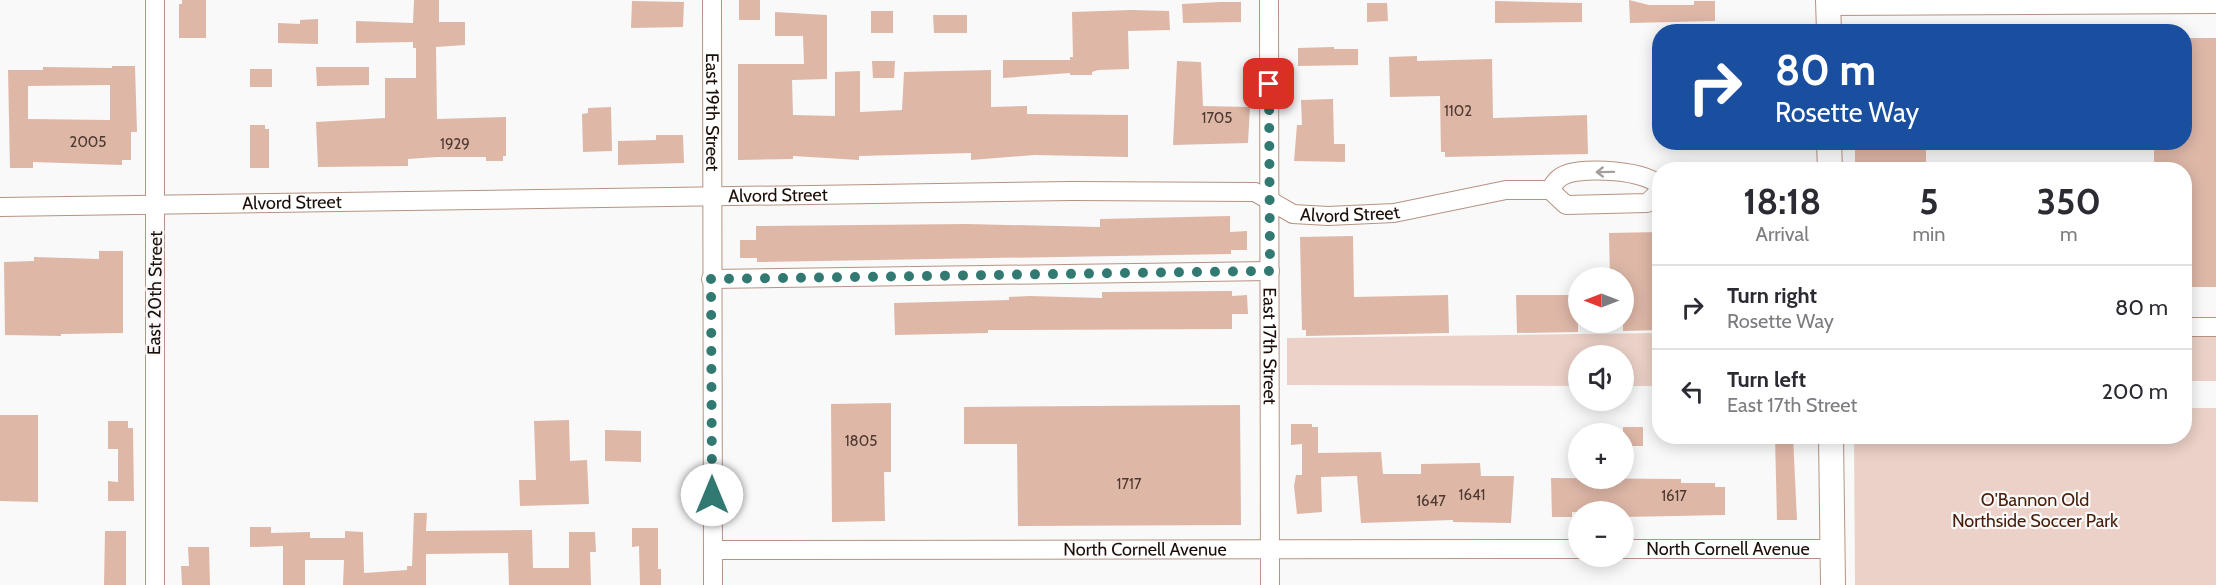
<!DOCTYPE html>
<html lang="en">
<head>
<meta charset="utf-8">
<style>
  :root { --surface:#fff; --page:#f2f2f3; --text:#2b2b33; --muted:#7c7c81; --line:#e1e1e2 }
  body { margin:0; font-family:Cabin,sans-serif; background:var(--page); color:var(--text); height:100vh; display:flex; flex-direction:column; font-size:22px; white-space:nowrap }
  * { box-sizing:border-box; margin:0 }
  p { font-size:20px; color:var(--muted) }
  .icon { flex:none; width:33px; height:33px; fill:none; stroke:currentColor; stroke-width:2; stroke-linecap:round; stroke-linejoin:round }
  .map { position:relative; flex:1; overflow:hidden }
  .side { position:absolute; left:1652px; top:162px; width:540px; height:282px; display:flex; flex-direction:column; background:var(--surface); border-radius:24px; box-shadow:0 3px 15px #0003 }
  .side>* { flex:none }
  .top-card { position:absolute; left:1652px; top:24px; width:540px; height:126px; border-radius:24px; box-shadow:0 3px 15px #0003; background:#1a4fa0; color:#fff; overflow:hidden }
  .needle { width:39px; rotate:270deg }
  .fabs { position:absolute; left:1568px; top:267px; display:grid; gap:12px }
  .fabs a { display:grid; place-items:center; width:66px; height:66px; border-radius:50%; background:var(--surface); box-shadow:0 3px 15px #0003; font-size:30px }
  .pin { position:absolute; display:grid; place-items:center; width:51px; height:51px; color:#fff; margin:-26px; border-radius:12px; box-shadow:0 3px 9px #0006 }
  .me { position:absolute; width:66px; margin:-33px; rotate:0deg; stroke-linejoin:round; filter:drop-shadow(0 0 4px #0008) }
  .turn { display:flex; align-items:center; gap:21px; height:126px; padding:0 24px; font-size:27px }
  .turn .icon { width:78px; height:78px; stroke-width:2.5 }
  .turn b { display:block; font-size:42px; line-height:51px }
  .eta { display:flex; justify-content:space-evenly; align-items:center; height:102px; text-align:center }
  .eta b { font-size:36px; font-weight:800; line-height:42px }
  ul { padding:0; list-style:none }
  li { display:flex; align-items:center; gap:18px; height:84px; padding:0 24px; border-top:2px solid var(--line) }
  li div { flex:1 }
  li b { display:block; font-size:22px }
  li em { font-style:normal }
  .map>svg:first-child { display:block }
  .green { fill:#ebd1c7 }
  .building { fill:#deb7a7; fill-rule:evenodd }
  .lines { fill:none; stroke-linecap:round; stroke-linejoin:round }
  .minor-casing { stroke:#b79283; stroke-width:20 }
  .major-casing { stroke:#b79283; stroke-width:26 }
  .minor { stroke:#fff; stroke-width:18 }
  .major { stroke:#fff; stroke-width:24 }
  .oneway { stroke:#a49f9d }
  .route { stroke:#327972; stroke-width:10; stroke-dasharray:0 18 }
  .labels { text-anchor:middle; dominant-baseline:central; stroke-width:4.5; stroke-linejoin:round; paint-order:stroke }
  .number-label { font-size:15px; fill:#4c3931 }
  .street-label { font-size:18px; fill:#1c0f0a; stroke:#f9f9f9 }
  .park-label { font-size:18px; fill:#481e0a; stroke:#f9f9f9 }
</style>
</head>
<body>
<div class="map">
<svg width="2216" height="585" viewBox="0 0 2216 585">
  <rect width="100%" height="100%" fill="#f9f9f9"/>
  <g class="green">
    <polygon points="1659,333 1659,386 1623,386 1623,356 1578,356 1578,386 1287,385 1287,338"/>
    <polygon points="2216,336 2216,381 2184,381 2184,337"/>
    <polygon points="2184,408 2216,408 2216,585 1855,585 1854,437 2184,436"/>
  </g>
  <g class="building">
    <polygon points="182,0 206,0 206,38 179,38 179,4 182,4"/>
    <polygon points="414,0 439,0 439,22 465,22 465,45 436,47 437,119 506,117 506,156 503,156 503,161 486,161 486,157 437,157 408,159 408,166 318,167 316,122 385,118 385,78 416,78 416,48 413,48 413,42 356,43 356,21 413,23"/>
    <rect x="739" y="0" width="21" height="20"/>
    <polygon points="1629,0 1649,5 1694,5 1694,1 1715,1 1715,21 1630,23"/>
    <polygon points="632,1 684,2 683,27 631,28"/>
    <polygon points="1495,1 1582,3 1582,22 1495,23"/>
    <polygon points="1220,2 1241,2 1241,22 1183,23 1182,4"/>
    <polygon points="1367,3 1387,3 1388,21 1367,22"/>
    <polygon points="1131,10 1169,11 1170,30 1128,31 1129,69 1098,70 1092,72 1092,75 1070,75 1070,73 1003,78 1003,60 1070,60 1070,57 1073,57 1072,12"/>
    <rect x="871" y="11" width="22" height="22"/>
    <polygon points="775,12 827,15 827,79 792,80 793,115 835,116 835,72 860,71 860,112 902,110 904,72 991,70 991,107 1027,106 1027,114 1128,115 1128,157 1035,155 971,160 971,153 859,156 859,160 793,156 793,159 738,160 738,64 804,64 803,36 775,36"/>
    <polygon points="933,15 967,15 967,33 934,33"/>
    <polygon points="318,19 318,44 278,43 278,23 300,24 300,20"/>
    <polygon points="2184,38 2216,38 2216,287 2184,287 2184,170 2154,170 2154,142 2184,142"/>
    <polygon points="1334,47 1334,49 1358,49 1358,65 1298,66 1298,48"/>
    <polygon points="1417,56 1417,61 1492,59 1493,118 1587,115 1588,154 1445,157 1445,152 1441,152 1440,96 1390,97 1389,57"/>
    <polygon points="872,61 895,61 894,78 873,78"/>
    <polygon points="1177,61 1201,62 1203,106 1250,107 1248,143 1173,145"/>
    <path d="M112 66H135L137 132H131V160H122V165L33 162V168H10L8 70H43V67L112 68ZM110 85V120L28 119V86Z"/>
    <polygon points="316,67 369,67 369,85 317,86"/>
    <rect x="250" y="69" width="22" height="18"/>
    <polygon points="1333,99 1334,144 1345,144 1345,162 1294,161 1297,125 1302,125 1301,100"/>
    <polygon points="611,107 612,151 583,152 582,114 588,113 588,108"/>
    <polygon points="250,125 265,125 265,129 269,129 269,168 250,168"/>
    <polygon points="656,135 683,135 684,163 618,165 618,141 656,140"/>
    <rect x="1855" y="142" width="71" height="28"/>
    <polygon points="1230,216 1230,232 1247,231 1247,250 1231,250 1231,254 757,262 757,258 740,258 740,240 756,240 756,226 966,224 1100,227 1100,219"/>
    <polygon points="1659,232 1659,330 1623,331 1623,278 1610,278 1609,233"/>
    <polygon points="1353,236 1354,297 1448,295 1449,333 1306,336 1306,330 1302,330 1300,237"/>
    <polygon points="99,251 123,251 123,333 61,334 61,336 5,335 4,262 34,261 34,257 99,259"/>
    <polygon points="1232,291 1232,296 1247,295 1248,314 1232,314 1232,329 988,330 988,333 895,335 894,303 1009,300 1009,297 1029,296 1102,298 1102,292"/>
    <polygon points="1516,295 1578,295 1578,332 1517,333"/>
    <polygon points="891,403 891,472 884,472 885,521 832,522 831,404"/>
    <polygon points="1240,405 1241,525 1018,526 1017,444 964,444 964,407"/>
    <polygon points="0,415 38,415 38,502 0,501"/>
    <polygon points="569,420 570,461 587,460 589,504 520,506 519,480 536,480 534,421"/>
    <polygon points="108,421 128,421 128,428 133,428 134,501 108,501 108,481 118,482 118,449 108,449"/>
    <polygon points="1291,424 1312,424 1312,427 1318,427 1318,453 1381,452 1383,474 1421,474 1421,464 1480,463 1481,476 1514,476 1511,523 1453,522 1453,520 1361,523 1357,476 1321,477 1322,512 1297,514 1294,486 1296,475 1302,475 1302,444 1291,445"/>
    <rect x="1623" y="427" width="20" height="19"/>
    <polygon points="605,430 641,431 641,462 605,461"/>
    <polygon points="1775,436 1793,436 1797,520 1777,520"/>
    <polygon points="1551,478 1681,479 1681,483 1715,483 1715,487 1725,487 1725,515 1623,517 1623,512 1572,512 1572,517 1552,517"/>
    <polygon points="414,513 427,513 426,531 532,530 533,568 569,568 569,532 595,532 596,552 590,552 591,585 509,585 508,553 426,554 426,585 343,585 344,560 305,560 305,585 283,585 283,546 250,547 250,527 271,527 271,533 310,532 310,538 345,538 345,531 363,532 364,573 407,570 407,566 412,566"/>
    <polygon points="632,528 658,528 658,569 661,569 661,585 640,585 639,546 632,547"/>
    <polygon points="105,531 126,531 126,585 104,585"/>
    <polygon points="188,547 209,547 210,585 182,585 181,566 189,566"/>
  </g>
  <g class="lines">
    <g class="minor-casing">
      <g id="minor">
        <polyline points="155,0 155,585"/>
        <path id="s1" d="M712 0 713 585"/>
        <path id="s2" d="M1269 0 1270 585"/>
        <polyline points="1828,6 2216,4"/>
        <path d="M1550 190C1554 183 1558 177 1567 174 1584 167 1648 170 1659 186"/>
        <polyline points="1550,190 1566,205 1647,203 1659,192"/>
        <path id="s3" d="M0 207 1072 191 1255 192 1293 214 1328 216 1394 213 1506 190H1550"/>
        <polyline points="711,279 1270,271"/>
        <polyline points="2184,327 2216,327"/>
        <path id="s4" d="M1623 549H1832"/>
        <path id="s5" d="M713 550 1578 549"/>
      </g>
    </g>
    <g class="major-casing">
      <g id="major">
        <polyline points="1828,0 1829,32"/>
        <polyline points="1829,142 1830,170"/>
        <polyline points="1831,436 1833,585"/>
      </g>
    </g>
    <use href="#minor" class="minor"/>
    <use href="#major" class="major"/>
  </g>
  <defs><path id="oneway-shaft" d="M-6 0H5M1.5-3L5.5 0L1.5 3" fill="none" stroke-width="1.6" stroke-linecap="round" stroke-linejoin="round" transform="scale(1.5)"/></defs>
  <use class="oneway" href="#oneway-shaft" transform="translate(1605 172) rotate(179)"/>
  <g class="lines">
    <polyline class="route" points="712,495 711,279 1270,271 1269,84"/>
  </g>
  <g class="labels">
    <g class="number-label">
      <text x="1458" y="111">1102</text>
      <text x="1217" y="118">1705</text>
      <text x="88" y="142">2005</text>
      <text x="455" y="144">1929</text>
      <text x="861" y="441">1805</text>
      <text x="1129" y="484">1717</text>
      <text x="1472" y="495">1641</text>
      <text x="1674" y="496">1617</text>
      <text x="1431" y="501">1647</text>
    </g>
    <g class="street-label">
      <text stroke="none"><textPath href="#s1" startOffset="112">East 19th Street</textPath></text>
      <text stroke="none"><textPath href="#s3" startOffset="778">Alvord Street</textPath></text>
      <text stroke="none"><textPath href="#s3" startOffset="292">Alvord Street</textPath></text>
      <text stroke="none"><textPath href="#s3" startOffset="1356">Alvord Street</textPath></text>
      <text transform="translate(155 293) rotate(-89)">East 20th Street</text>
      <text stroke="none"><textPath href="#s2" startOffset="346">East 17th Street</textPath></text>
      <text stroke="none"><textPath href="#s4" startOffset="105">North Cornell Avenue</textPath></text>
      <text stroke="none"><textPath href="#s5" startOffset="432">North Cornell Avenue</textPath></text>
    </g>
    <g class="park-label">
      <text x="2035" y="500">O'Bannon Old<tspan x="2035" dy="21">Northside Soccer Park</tspan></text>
    </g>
  </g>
</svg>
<div class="fabs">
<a><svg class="needle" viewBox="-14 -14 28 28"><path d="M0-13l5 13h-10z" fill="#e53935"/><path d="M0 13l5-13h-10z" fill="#7c7c81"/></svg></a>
<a><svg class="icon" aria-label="sound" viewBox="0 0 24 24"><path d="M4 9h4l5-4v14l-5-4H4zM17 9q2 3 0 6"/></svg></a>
<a>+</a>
<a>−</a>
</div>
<div class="pin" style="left:1269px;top:84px;background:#d93025"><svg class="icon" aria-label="arrive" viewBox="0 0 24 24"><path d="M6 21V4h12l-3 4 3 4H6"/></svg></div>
<svg class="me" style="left:712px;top:495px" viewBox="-20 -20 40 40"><circle r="19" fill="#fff"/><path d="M0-13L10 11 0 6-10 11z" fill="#327972"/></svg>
<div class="top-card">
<div class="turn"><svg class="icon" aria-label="right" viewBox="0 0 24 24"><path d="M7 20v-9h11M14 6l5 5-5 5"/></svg><div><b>80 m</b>Rosette Way</div></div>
</div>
<section class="side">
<div class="eta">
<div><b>18:18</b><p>Arrival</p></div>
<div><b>5</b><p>min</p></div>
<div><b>350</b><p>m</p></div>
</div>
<ul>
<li><svg class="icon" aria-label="right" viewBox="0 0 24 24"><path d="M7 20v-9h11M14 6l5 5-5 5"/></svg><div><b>Turn right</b><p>Rosette Way</p></div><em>80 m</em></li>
<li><svg class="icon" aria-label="left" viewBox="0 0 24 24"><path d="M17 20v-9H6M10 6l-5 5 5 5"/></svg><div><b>Turn left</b><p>East 17th Street</p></div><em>200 m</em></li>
</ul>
</section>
</div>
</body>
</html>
